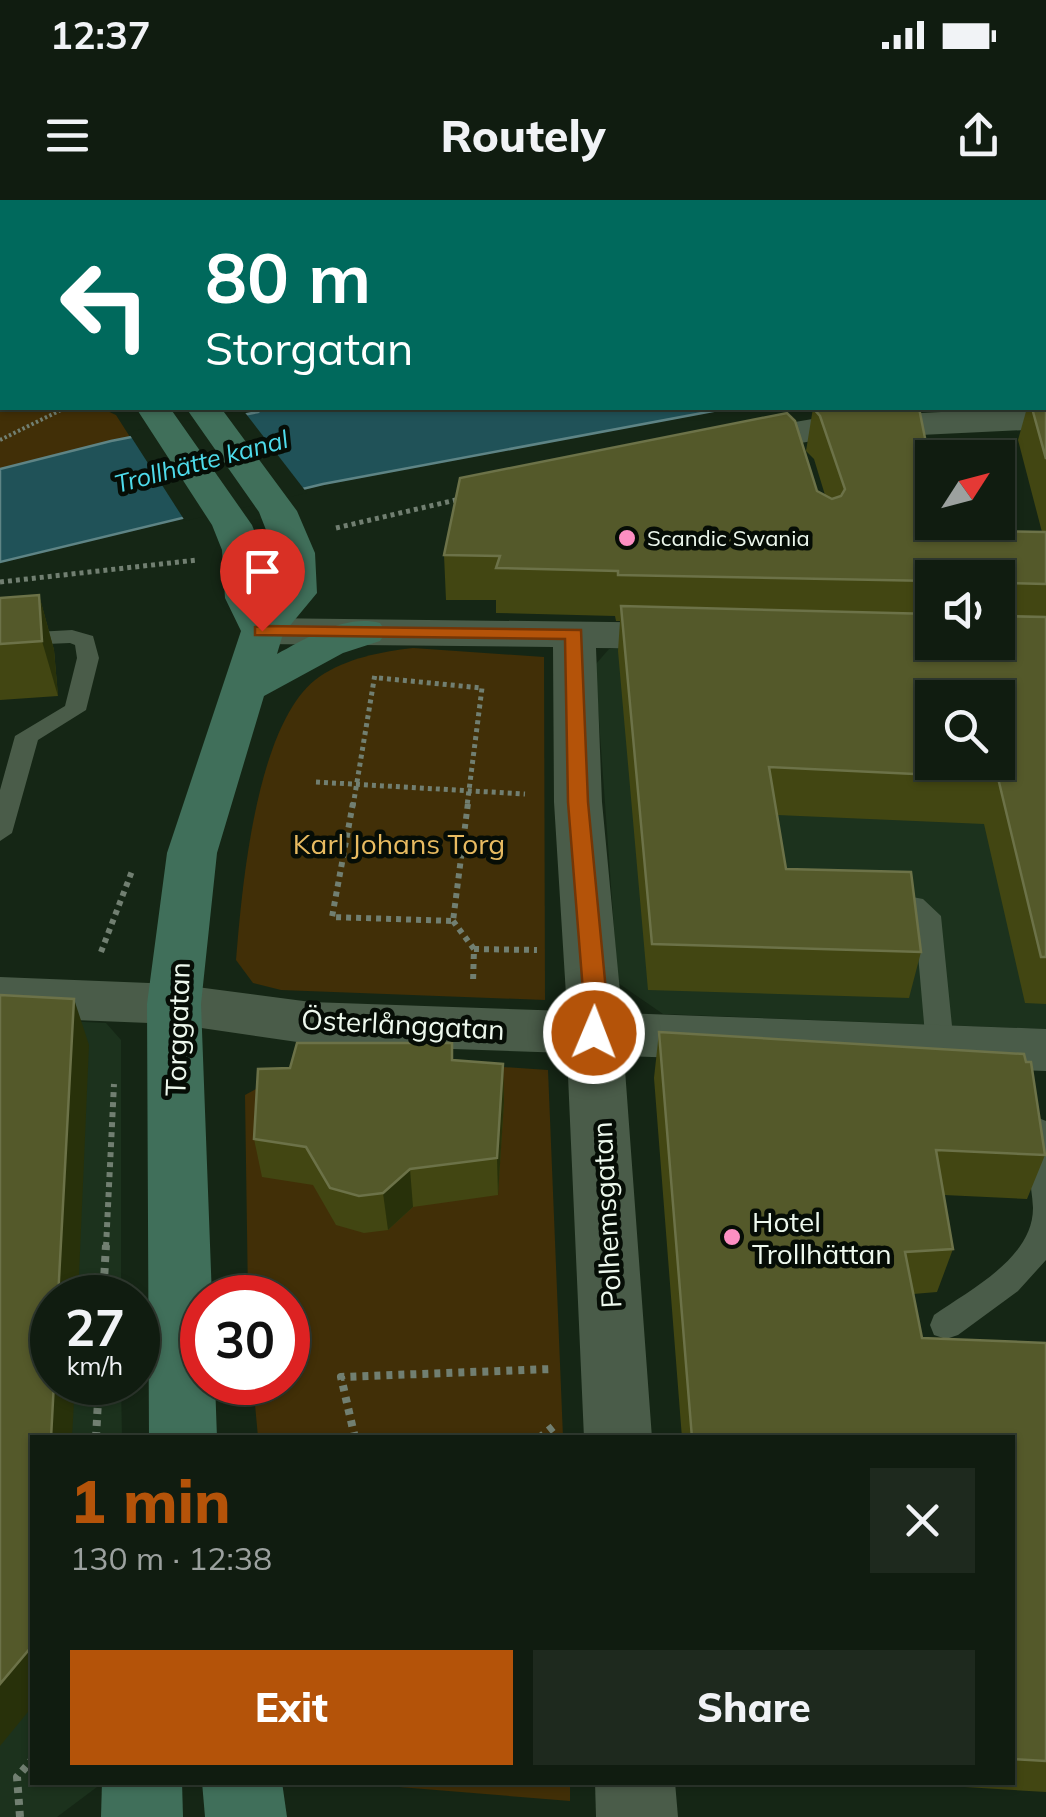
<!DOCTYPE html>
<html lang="en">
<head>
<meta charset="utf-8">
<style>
  :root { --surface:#101c10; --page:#1e291e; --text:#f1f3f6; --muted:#9ca19f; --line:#303a30; --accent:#b45309 }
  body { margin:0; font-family:Mulish,sans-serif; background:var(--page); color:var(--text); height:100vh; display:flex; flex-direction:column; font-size:38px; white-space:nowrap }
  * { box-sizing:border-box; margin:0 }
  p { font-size:32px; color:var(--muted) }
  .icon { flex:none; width:55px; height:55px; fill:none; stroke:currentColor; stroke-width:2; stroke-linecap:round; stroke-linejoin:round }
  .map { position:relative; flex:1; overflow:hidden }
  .details { position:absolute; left:30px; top:1235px; width:985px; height:350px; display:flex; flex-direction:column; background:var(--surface); border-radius:0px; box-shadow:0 2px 8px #0004,0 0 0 2px var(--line) }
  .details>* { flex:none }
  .banner { position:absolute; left:0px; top:0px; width:1048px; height:210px; box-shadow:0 2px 8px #0004,0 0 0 2px var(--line); background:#00695c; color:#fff; overflow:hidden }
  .needle { width:65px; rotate:54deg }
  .fabs { position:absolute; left:915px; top:240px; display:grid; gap:20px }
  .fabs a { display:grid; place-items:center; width:100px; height:100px; border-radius:0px; background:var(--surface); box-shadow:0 2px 8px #0004,0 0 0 2px var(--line); font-size:50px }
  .speed { position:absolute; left:30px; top:1075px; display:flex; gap:20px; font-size:50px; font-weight:700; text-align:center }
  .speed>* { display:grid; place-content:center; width:130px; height:130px; border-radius:50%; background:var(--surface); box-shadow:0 2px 8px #0004,0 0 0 2px var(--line); line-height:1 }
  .speed small { font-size:25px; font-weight:400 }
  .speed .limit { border:15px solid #d22; background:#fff; color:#111 }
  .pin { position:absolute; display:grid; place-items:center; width:85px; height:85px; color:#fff; margin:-102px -42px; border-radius:50% 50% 50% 0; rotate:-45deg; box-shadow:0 0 10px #0007 }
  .pin .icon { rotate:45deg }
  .me { position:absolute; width:110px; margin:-55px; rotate:1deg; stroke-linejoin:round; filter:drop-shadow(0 0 8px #0008) }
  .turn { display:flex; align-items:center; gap:35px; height:210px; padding:0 40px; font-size:45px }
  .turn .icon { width:130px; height:130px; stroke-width:2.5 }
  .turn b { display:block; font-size:70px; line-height:85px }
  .round { display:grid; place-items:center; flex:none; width:105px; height:105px; border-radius:0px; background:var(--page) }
  .summary { display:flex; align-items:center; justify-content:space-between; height:170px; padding:0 40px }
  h1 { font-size:60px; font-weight:800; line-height:75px; color:var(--accent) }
  .primary-button { display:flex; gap:20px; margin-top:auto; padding:20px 40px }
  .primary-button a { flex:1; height:115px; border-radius:0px; background:var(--accent); color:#fff; font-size:40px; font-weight:800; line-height:115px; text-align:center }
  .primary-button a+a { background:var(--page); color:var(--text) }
  .status { display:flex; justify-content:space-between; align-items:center; height:70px; padding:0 50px; background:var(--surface); direction:ltr }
  .status svg { height:28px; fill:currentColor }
  header { display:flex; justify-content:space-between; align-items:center; height:130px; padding:0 40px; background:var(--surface); font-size:45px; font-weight:800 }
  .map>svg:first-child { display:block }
  .built { fill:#1c321d; fill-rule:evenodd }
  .green { fill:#412f07 }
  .water { fill:#205258; stroke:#5e8485; stroke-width:2.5 }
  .pier { fill:#152615 }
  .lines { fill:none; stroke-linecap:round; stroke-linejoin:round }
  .path-far3 { stroke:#717f71; stroke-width:4; stroke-dasharray:2.5 2.5; stroke-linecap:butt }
  .path-far2 { stroke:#717f71; stroke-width:5; stroke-dasharray:4 4; stroke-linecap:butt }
  .path-far1 { stroke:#717f71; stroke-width:6; stroke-dasharray:5 5; stroke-linecap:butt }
  .path { stroke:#717f71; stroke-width:8; stroke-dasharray:6 6; stroke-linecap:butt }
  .lane { fill:#4a5c49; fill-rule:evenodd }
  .street { fill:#4a5c49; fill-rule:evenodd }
  .secondary { fill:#406f5a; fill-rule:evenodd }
  .wall { fill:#424612; fill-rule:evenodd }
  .shaded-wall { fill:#28310a }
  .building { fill:#54592a; stroke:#6c7248; stroke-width:2.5; fill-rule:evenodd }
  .route { fill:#b45309; stroke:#753606; stroke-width:2.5 }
  .poi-dot { fill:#fc8fc2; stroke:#060d06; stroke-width:4 }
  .labels { text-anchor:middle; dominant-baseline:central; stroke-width:9; stroke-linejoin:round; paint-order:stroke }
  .far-poi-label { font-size:22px; fill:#edf8ed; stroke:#060d06; text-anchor:start }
  .far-water-label { font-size:25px; font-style:italic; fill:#4edbeb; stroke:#060d06 }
  .park-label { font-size:28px; fill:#e8bb61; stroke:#060d06 }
  .street-label { font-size:28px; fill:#edf8ed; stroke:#060d06 }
  .poi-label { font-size:28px; fill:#edf8ed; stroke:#060d06; text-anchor:start }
</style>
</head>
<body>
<div class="status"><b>12:37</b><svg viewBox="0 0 49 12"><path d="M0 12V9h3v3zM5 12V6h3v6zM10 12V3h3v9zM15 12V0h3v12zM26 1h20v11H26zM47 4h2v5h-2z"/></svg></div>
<header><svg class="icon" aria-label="menu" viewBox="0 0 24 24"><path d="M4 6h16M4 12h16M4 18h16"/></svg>Routely<svg class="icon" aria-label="share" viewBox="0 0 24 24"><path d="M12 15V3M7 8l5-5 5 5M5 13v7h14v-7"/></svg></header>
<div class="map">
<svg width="1046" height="1617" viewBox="0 0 1046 1617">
  <rect width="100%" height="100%" fill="#152615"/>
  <g class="built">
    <path d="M632 446 1046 458V829L663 814 618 783 595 465 609 449ZM932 498H998V562H932Z"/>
    <polygon points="0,818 106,823 121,840 121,1097 52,1098 52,1182 121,1183 122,1237 32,1238 32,1582 98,1583 97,1587 57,1617 0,1617"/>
  </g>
  <g class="green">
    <polygon points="0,189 2,208 101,208 116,215 130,237 0,269"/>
    <path d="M413 448 544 457 545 800 281 790 253 783 236 760C242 687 256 521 319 477 347 458 380 452 413 448Z"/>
    <polygon points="473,865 548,870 563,1237 258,1237 253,1183 288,1182 288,1098 248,1097 245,895 298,866"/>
    <polygon points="359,1583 570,1583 570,1601 362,1584"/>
  </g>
  <g class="water">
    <polygon points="0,0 410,0 2,2 0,113"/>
    <polygon points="640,0 1046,0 1046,183 1045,2 633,2"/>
    <polygon points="263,208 729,208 323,284 0,362 0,269 111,241 258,212"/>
  </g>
  <polygon class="pier" points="243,210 307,293 185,321 128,232"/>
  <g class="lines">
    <polyline class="path-far3" points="0,240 65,208"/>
    <g class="path-far2">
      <polyline points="336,328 460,299"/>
      <polyline points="0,382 197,360"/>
      <polyline points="379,478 482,488 467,606"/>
      <polyline points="316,582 525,594"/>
      <polyline points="353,606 375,474"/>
    </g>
    <g class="path-far1">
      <polyline points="353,603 332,717 453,721 468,603"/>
      <polyline points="453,721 474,749 473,783"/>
      <polyline points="474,749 537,750"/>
      <polyline points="101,752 132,671"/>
      <polyline points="106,1047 114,884"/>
    </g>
    <g class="path">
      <polyline points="103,1098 106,1045"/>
      <polyline points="96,1238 99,1182"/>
      <polyline points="355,1238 341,1177 552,1169"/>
      <polyline points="539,1238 554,1226"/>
      <polyline points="20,1617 17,1577 32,1560"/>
    </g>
    <g class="lane">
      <polygon points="72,430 93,436 99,458 86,510 38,540 12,633 0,641 0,590 15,536 65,506 77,458 75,445 70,443 0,446 0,434"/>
      <polygon points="880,691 923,699 941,716 954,846 950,854 940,857 930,854 926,846 915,720 907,713 871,706 867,700 871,694"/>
      <path d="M1036 917 1046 921V1060L1018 1091 958 1135 946 1139 934 1135 930 1125 934 1115C971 1089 1033 1058 1033 1008 1032 983 1024 954 1021 929L1026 921Z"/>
    </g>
    <g class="street">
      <polygon points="1046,207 1046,229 818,240 726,256 713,253 708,245 713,237 726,234 818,218"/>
      <polygon points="262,418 693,423 708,427 714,436 708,445 693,449 596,448 602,602 622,813 1046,829 1046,871 624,856 652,1238 584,1238 567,853 311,844 174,824 0,817 0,777 174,784 311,802 567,811 554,602 553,447 262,444 247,440 241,431 247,422"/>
      <polygon points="595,1582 675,1582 678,1617 596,1617"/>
    </g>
    <g class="secondary">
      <rect x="0" y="164" width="2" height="20"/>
      <path d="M136 208H170L252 325 262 350 268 399 275 391V353L259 312 186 208H221L297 311 315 353 317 393 283 434 277 454C307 438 345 414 380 423L386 432 380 441 343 453 264 496 217 653 201 804 212 1098H202V1182H215L217 1238H149L147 804 167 653 241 431 225 398 222 350 212 325Z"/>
      <polygon points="102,1582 182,1582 183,1617 101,1617"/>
      <polygon points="202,1582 282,1582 287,1617 205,1617"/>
    </g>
  </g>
  <g class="wall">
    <path d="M1046 197V804L1025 803 984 624 777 615 786 669 921 752 909 798 648 790 618 451 620 421H616L615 416 496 413V400H446L444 355 817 291 825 295 814 259 806 251 813 208 944 330 1042 332 1018 240 1027 208H1045ZM932 378H998V442H932Z"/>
    <polygon points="39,395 54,450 58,496 0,500 0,398"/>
    <polygon points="659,832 1045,955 1027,999 944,995 953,1049 937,1092 913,1094 922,1138 1046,1143 1046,1592 883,1582 1012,1582 1012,1238 682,1238 654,878"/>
    <polygon points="453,860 503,864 504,902 498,995 413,1007 388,1030 364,1033 336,1025 313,985 262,977 254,939 290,868"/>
  </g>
  <g class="shaded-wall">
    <polygon points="39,395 54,450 58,496 42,441"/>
    <polygon points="74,799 89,845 78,1098 58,1098"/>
    <polygon points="503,864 504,902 498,995 497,958"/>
    <polygon points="410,969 413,1007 388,1030 383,993"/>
    <polygon points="54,1182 75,1182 72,1238 51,1238"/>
    <polygon points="32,1446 32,1507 0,1546 0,1484"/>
  </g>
  <g class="building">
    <polygon points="1045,197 1046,197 1046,259 1032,208 1045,208"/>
    <polygon points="813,208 919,208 932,273 932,322 942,322 944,330 1046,332 1046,384 1010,383 1006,393 998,393 998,378 932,378 932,381 618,375 618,371 496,368 500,356 444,355 460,278 787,213 795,221 817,291 832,299 841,296 845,289 820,216"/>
    <polygon points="39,395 42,441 0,444 0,398"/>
    <path d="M621 406 932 414V442H998V416L1046 417V757H1041L998 578 769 567 786 669 911 672 921 752 652 744ZM932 498H998V562H932Z"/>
    <polygon points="0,795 74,799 58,1098 52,1098 52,1182 54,1182 51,1238 32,1238 32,1446 0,1484"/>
    <polygon points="659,832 1024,854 1026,862 1031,862 1045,955 936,950 953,1049 905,1052 922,1138 1046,1143 1046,1561 1012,1559 1012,1238 692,1238"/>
    <polygon points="297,843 452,843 452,860 503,864 497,958 410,969 383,993 359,996 330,988 306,947 254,939 258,869 290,868"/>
  </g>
  <polygon class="route" points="262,426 581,430 588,602 606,791 602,839 594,842 582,833 583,791 568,602 565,439 255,435 255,427"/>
  <g class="poi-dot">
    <circle cx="627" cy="338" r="10"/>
    <circle cx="732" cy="1037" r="10"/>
  </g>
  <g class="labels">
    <g class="far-poi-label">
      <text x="647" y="338">Scandic Swania</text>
    </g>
    <g class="far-water-label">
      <text transform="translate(201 261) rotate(-15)">Trollhätte kanal</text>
    </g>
    <g class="park-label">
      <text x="399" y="643">Karl Johans Torg</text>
    </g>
    <g class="street-label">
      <text transform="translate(403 824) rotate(3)">Österlånggatan</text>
      <text transform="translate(177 829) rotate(-88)">Torggatan</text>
      <text transform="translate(606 1015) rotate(-93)">Polhemsgatan</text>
    </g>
    <g class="poi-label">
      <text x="752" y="1021">Hotel<tspan x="752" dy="32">Trollhättan</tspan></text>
    </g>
  </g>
</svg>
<div class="fabs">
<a><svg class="needle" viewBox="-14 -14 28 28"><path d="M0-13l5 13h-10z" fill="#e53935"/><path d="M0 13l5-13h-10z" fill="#9ca19f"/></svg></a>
<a><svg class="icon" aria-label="sound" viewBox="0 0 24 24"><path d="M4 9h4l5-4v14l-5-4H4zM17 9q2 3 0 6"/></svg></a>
<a><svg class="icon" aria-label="search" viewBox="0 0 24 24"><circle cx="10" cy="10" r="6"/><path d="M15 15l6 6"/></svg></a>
</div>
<div class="speed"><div>27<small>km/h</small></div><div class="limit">30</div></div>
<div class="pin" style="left:262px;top:431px;background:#d93025"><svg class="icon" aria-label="arrive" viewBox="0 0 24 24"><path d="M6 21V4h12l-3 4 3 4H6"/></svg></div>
<svg class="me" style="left:594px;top:833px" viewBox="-20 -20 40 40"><circle r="17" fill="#b45309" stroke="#fff" stroke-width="3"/><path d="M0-11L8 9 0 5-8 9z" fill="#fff"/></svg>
<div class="banner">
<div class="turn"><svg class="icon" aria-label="left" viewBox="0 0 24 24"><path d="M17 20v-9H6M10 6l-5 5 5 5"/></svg><div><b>80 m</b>Storgatan</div></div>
</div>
<section class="details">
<div class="summary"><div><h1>1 min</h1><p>130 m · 12:38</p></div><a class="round"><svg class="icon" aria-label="close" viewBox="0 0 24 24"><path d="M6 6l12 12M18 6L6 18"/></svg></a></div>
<div class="primary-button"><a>Exit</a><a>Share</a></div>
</section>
</div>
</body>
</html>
